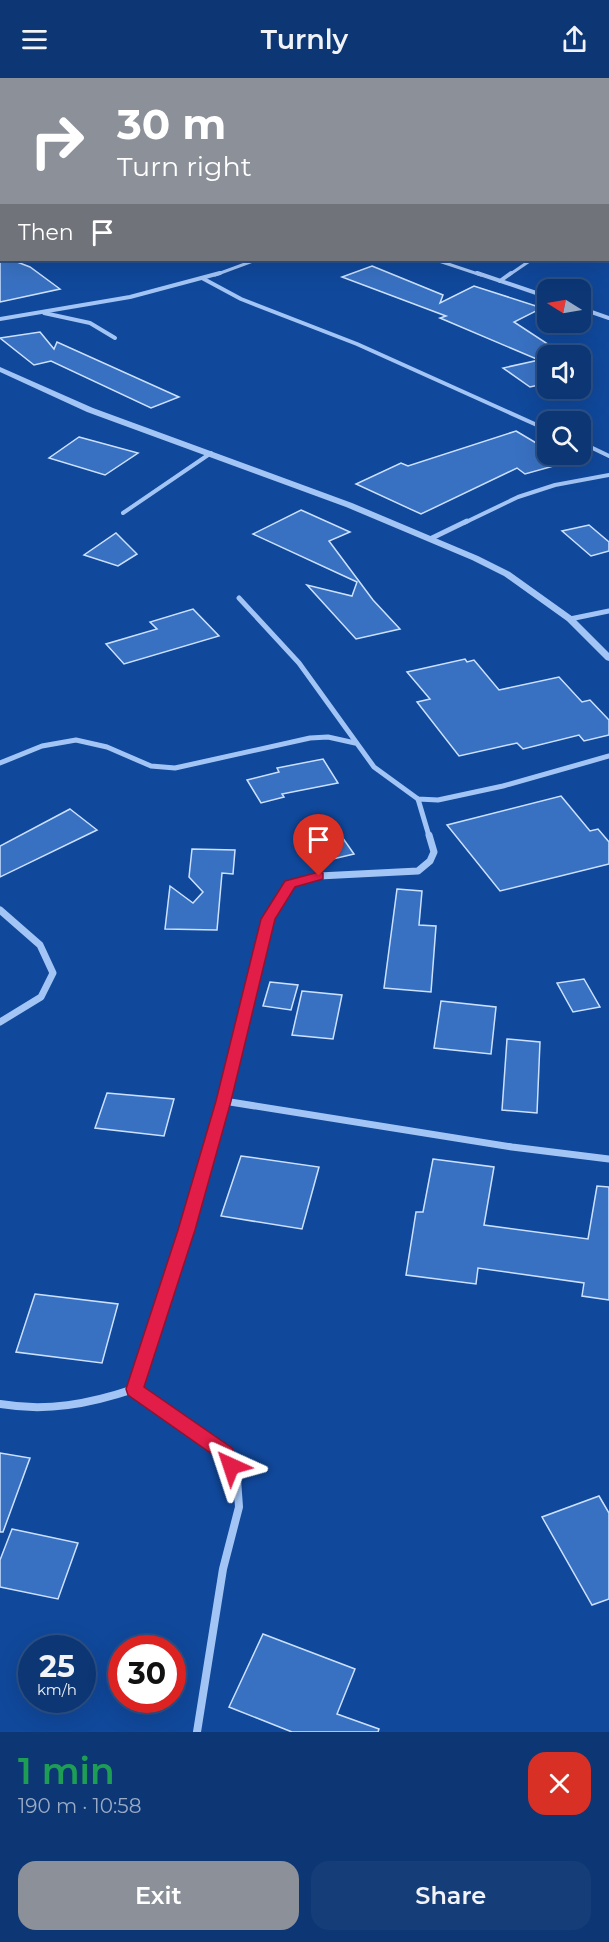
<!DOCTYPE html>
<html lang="en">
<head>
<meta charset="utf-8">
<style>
  :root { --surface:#0c3674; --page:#153e79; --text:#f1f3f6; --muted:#9aabc5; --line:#2c5086; --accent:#8c9099 }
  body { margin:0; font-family:Montserrat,sans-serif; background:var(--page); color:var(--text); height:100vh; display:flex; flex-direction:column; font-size:22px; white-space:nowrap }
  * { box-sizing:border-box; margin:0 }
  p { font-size:20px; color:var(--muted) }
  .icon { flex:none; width:33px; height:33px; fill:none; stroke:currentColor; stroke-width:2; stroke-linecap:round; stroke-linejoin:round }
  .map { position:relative; height:1654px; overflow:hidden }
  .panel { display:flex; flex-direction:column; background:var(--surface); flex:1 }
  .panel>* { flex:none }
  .banner { position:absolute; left:0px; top:0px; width:609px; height:183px; box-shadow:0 6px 24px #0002,0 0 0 2px var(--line); background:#8c9099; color:#fff; overflow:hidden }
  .needle { width:39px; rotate:281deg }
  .fabs { position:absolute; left:537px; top:201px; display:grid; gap:12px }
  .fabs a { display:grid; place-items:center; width:54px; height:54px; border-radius:12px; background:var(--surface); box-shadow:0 6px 24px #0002,0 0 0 2px var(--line); font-size:30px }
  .speed { position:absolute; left:18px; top:1557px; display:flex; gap:12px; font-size:30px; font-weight:700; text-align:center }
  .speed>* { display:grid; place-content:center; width:78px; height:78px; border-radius:50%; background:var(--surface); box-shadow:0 6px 24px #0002,0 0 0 2px var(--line); line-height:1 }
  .speed small { font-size:15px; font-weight:400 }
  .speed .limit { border:9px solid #d22; background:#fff; color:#111 }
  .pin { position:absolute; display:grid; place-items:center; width:51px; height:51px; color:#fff; margin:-62px -26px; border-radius:50% 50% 50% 0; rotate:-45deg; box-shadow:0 0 6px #0007 }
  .pin .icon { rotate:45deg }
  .me { position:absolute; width:66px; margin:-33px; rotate:318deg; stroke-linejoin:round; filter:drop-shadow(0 0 4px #0008) }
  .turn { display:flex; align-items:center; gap:21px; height:126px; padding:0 18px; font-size:27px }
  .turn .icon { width:78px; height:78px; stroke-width:2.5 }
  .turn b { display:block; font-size:42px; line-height:51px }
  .then { display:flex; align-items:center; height:57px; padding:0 18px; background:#0003; gap:12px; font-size:22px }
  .round { display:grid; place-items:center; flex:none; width:63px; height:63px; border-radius:18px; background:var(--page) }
  .head { display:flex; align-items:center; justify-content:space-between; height:102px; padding:0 18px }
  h1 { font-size:36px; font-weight:600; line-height:45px; color:#1e9e55 }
  .action { display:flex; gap:12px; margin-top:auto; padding:12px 18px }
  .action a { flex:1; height:69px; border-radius:18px; background:var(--accent); color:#fff; font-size:24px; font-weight:600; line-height:69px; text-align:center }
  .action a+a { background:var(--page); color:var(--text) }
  header { display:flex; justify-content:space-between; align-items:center; height:78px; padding:0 18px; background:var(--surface); font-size:27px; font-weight:600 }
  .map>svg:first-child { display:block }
  .building { fill:#3971c2; stroke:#cce1fe; stroke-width:1.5 }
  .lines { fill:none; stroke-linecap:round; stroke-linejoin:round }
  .minor-far4 { stroke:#a3c5f5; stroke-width:3 }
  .minor-far3 { stroke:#a3c5f5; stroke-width:4 }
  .minor-far2 { stroke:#a3c5f5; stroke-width:5 }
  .minor-far1 { stroke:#a3c5f5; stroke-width:7 }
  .minor { stroke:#a3c5f5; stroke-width:8 }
  .tertiary { fill:#a3c5f5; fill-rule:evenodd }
  .route { fill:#e11d48; stroke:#92132f; stroke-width:1.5 }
</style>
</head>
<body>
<header><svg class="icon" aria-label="menu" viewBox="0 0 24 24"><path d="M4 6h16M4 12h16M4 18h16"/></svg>Turnly<svg class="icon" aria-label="share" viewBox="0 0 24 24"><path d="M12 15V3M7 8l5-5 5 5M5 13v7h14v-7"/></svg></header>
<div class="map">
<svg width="609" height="1654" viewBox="0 0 609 1654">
  <rect width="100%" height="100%" fill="#10489b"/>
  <g class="building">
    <polygon points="0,176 2,182 12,182 30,189 60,211 0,224"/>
    <polygon points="372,188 443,217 440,225 474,208 542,230 514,244 566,278 548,278 548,305 530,309 503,290 539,282 440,240 446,238 342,199"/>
    <polygon points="40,254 54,271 57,264 179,319 151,330 51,283 34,287 0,260"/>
    <polygon points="516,353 548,372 548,376 556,376 568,384 525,396 517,390 421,436 356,406 401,385 408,388"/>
    <polygon points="79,359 138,375 105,397 49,380"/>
    <polygon points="301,432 350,454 329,463 373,522 400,551 356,561 307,507 352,518 357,504 253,456"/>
    <polygon points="589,447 609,464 609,473 591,478 562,453"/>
    <polygon points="116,455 137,476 118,488 84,477"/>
    <polygon points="193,531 219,558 124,586 106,566 157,551 150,544"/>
    <polygon points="465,581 467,584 474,582 499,612 559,599 582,624 590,622 609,642 609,657 584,663 579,657 523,671 517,665 459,678 417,624 430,621 407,594"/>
    <polygon points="323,681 338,705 282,716 284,719 261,725 247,702 279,694 277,690"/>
    <polygon points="561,718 590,753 598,751 609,764 609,786 500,813 447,747"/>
    <polygon points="70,731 97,752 0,799 0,768"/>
    <polygon points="340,756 354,776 316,785 302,766"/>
    <polygon points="192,771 235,772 233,796 222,795 217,852 165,851 170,808 193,825 203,814 189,799"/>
    <polygon points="397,811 422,813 419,847 436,848 431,914 384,910"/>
    <polygon points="584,901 600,929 573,934 557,905"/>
    <polygon points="270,904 298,907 291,932 263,928"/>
    <polygon points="302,913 342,917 333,961 292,957"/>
    <polygon points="441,923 496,929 491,976 434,970"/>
    <polygon points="507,961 540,964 537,1035 502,1032"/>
    <polygon points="107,1015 174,1021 164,1058 95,1050"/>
    <polygon points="241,1078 319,1089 302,1151 221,1138"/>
    <polygon points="433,1081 494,1089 484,1147 588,1161 597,1108 609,1109 609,1222 582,1218 584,1205 478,1190 476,1206 406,1197 416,1134 423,1134"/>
    <polygon points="35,1216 118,1226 102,1285 16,1274"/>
    <polygon points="0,1375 30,1380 3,1454 0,1454"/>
    <polygon points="599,1418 609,1435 609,1521 592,1527 542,1439"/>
    <polygon points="12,1451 78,1465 58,1521 0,1509 0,1482"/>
    <polygon points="263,1556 355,1591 337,1636 379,1651 378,1654 292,1654 229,1629"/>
  </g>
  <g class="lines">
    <g class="minor-far4">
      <polyline points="371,0 380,2"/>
      <polyline points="133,2 142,0"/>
      <polyline points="325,2 328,0"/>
      <polyline points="608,85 609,82"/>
      <polyline points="436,182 481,197"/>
      <polyline points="215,197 256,182"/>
      <polyline points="509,197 531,182"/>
    </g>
    <g class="minor-far3">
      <polyline points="477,195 548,219"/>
      <polyline points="202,200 241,221 357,266 548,352"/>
      <polyline points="500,203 511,195"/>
      <polyline points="580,230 609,240"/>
      <polyline points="44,235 90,245 115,260"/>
      <polyline points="0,241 130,219 220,195"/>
      <polyline points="580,364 609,378"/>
      <polyline points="123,435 211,375"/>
      <polyline points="464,445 518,419 555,407 609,397"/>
    </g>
    <g class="minor-far2">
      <polyline points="432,460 467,443"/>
      <polyline points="239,520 299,585 374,689 418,721 438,722 503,708 609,678"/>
      <polyline points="570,541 609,533"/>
      <polyline points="0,685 42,668 76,662 107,669 151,688 175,690 310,660 328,659 355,665"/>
      <polyline points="418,721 429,758"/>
    </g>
    <g class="minor-far1">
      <polyline points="0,832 40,867 53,895 41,919 0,944"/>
      <polyline points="224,1023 512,1069 609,1081"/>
      <polyline points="185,1154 224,1023 268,841 290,806 319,798 418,793 430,783 434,774 429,757"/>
    </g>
    <g class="minor">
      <polyline points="134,1311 186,1153"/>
      <polyline points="134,1311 225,1376 237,1401 239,1429 223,1491 197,1654"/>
      <path d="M0 1326C47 1334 89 1326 134 1311"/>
    </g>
    <polygon class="tertiary" points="0,289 93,330 352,425 478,478 510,494 573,539 609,575 609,583 606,582 567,543 504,498 472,482 346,429 87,334 0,294"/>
  </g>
  <polygon class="route" points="319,794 323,795 323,801 295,809 275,841 231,1023 195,1152 144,1309 232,1370 241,1388 238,1394 231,1396 225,1394 219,1381 128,1317 126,1311 178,1152 216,1023 261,841 285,803"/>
</svg>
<div class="fabs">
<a><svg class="needle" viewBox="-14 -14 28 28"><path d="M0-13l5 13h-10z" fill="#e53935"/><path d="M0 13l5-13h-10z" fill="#9aabc5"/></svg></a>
<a><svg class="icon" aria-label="sound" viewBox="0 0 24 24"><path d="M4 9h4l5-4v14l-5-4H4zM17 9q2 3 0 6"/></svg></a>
<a><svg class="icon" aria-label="search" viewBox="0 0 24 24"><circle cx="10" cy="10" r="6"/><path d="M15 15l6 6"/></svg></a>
</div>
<div class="speed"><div>25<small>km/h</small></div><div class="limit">30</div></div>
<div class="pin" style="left:319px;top:798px;background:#d93025"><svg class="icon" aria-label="arrive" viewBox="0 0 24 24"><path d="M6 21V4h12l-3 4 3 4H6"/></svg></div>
<svg class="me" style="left:231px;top:1388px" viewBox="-20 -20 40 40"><path d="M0-17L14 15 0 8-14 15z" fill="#e11d48" stroke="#fff" stroke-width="4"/></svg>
<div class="banner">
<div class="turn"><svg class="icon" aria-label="right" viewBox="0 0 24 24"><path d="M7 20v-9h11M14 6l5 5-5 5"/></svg><div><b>30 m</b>Turn right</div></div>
<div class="then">Then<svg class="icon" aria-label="arrive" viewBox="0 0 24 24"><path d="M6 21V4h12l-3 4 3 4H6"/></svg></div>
</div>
</div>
<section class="panel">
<div class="head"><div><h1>1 min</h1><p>190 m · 10:58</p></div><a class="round" style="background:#d93025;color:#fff"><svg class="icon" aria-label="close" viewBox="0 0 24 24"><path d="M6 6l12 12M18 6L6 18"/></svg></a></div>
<div class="action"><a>Exit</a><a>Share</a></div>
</section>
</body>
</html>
